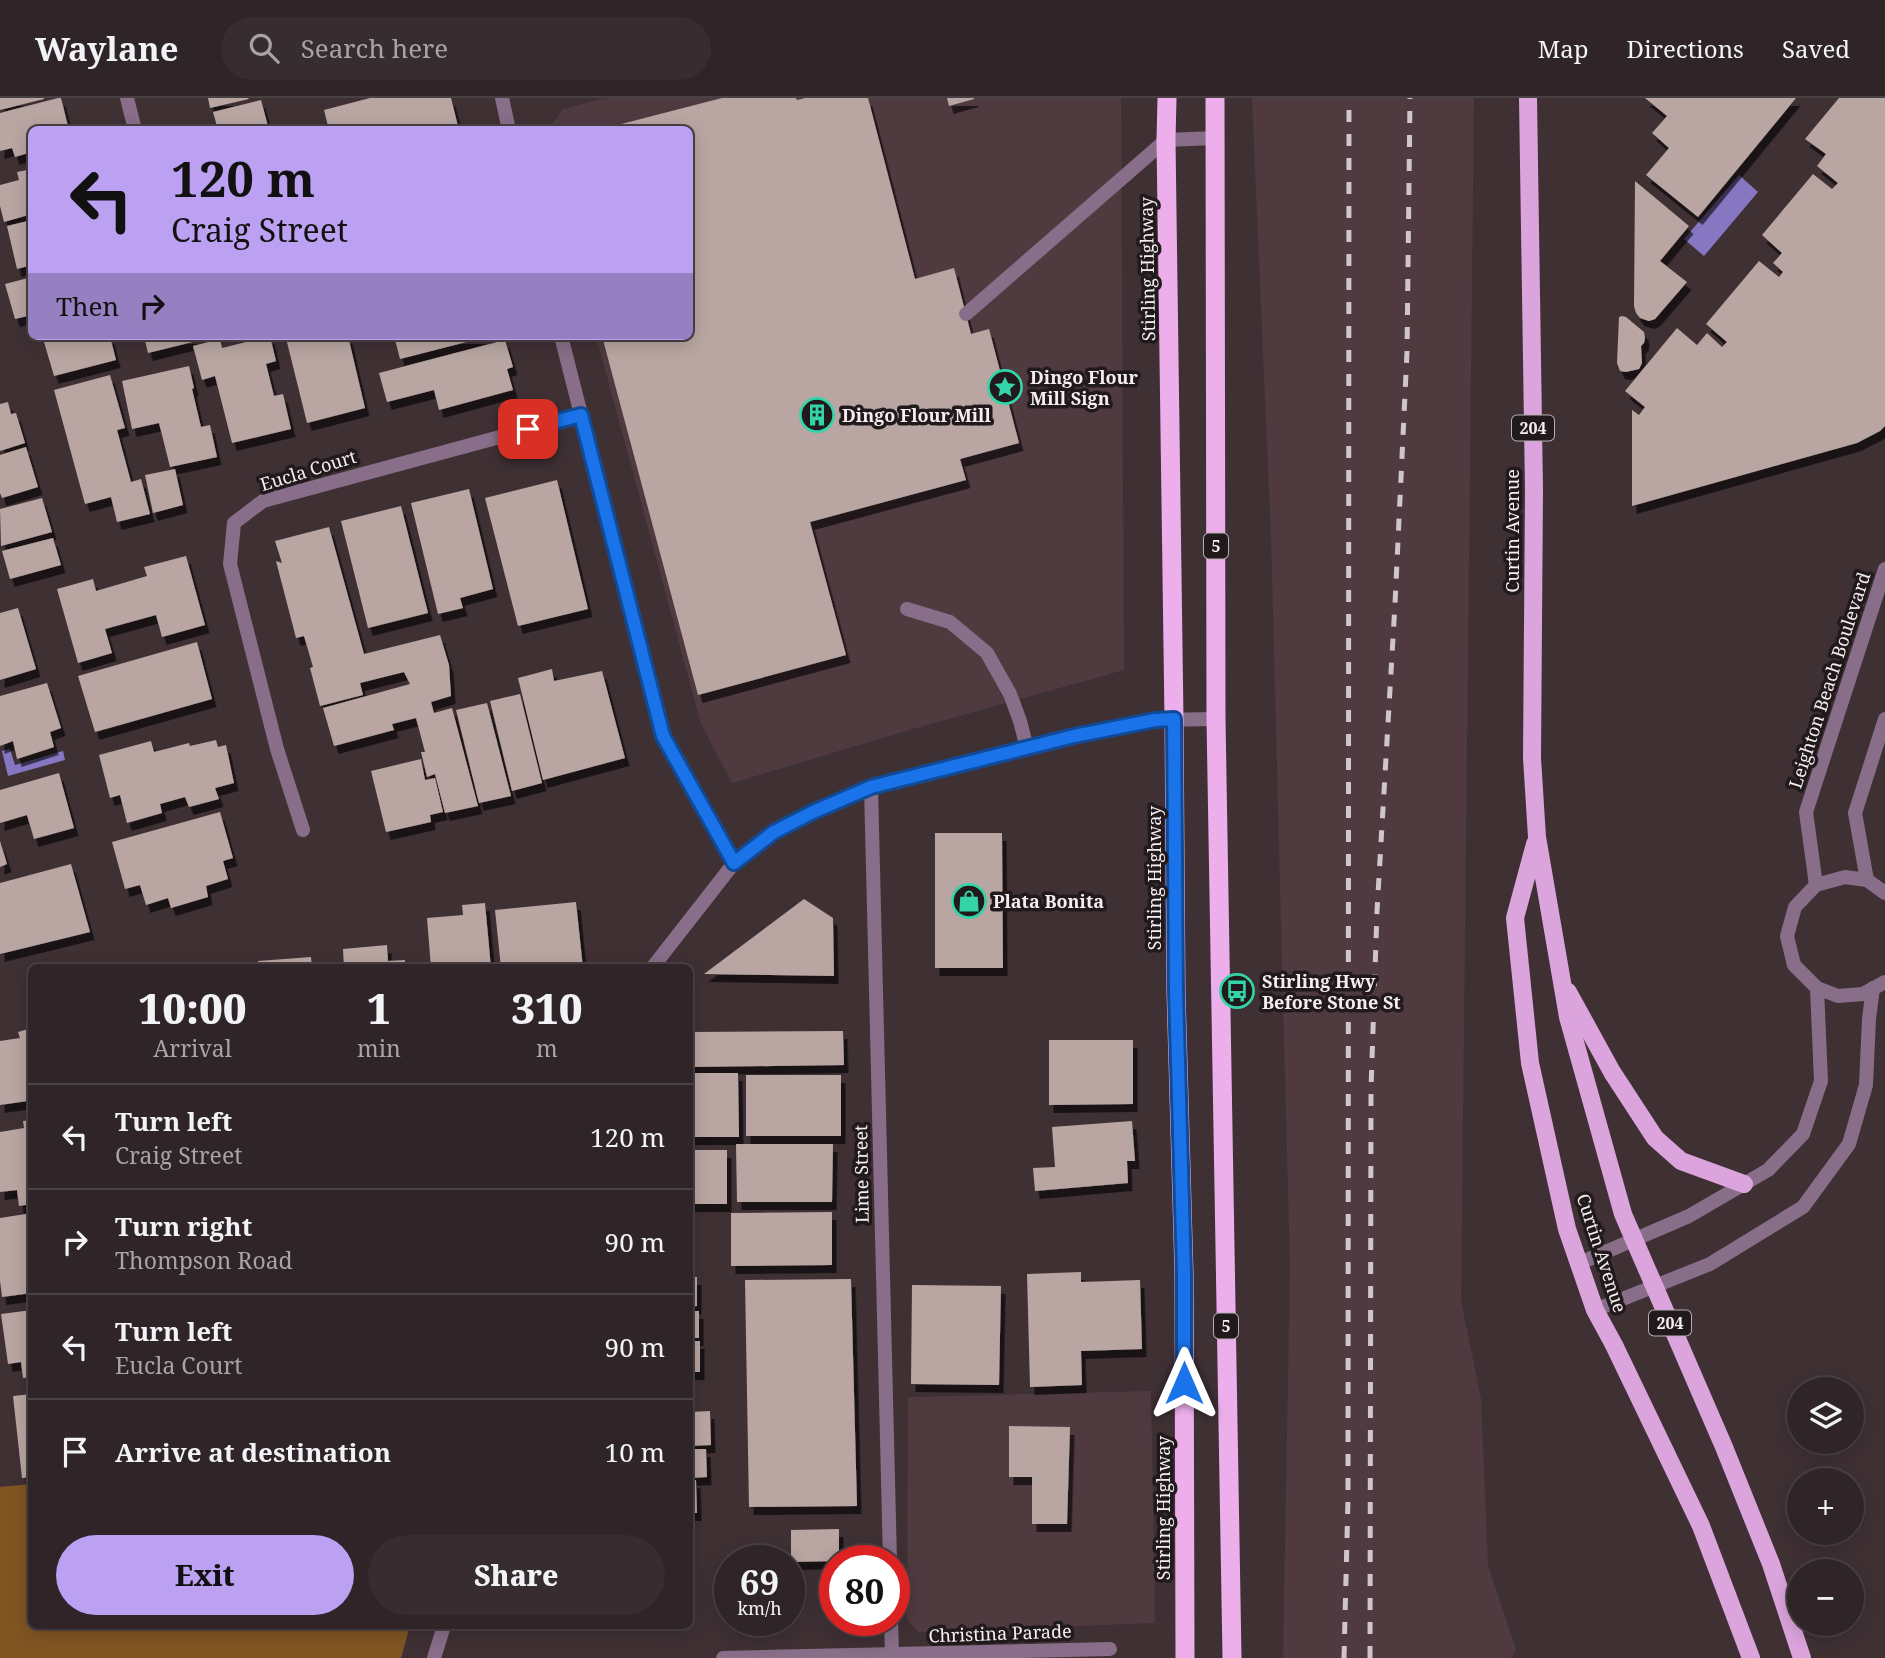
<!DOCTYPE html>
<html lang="en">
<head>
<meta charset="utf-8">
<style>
  :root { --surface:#2f2427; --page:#372c2f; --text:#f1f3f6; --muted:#a7a4a7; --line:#4a4144; --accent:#bca0f2 }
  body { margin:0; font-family:"Noto Serif",serif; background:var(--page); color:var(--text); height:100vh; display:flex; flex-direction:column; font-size:26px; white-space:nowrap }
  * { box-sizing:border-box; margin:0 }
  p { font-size:23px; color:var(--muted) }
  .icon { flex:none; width:38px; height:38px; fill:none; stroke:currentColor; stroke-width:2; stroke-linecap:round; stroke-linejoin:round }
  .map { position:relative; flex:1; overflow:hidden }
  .details { position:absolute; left:28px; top:866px; width:665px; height:665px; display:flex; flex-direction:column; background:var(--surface); border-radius:10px; box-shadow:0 4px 18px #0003,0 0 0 2px var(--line) }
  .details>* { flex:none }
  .guide { position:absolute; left:28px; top:28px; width:665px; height:214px; border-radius:10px; box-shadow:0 4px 18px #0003,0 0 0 2px var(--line); background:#bca0f2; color:#111; overflow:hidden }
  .controls { position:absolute; left:1787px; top:1279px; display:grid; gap:14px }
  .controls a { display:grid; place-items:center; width:77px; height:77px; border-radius:50%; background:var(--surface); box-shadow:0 4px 18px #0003,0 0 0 2px var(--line); font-size:35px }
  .speed { position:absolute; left:714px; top:1447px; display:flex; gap:14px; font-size:35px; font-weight:700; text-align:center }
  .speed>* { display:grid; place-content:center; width:91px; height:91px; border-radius:50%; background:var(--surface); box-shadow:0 4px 18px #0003,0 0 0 2px var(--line); line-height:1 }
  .speed small { font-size:18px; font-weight:400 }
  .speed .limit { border:10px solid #d22; background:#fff; color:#111 }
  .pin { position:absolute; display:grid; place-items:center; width:60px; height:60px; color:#fff; margin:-30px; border-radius:14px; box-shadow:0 4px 10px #0006 }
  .me { position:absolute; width:77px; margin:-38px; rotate:0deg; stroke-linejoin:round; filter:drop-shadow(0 0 5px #0008) }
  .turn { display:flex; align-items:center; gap:24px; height:147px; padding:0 28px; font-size:32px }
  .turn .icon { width:91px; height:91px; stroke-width:2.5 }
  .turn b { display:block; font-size:49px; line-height:60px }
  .then { display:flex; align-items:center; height:66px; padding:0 28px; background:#0003; gap:14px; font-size:26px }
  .eta { display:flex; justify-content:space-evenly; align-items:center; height:119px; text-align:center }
  .eta b { font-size:42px; font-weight:800; line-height:49px }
  .cta { display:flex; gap:14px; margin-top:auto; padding:14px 28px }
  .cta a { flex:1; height:80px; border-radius:42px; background:var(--accent); color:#111; font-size:28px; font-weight:800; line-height:80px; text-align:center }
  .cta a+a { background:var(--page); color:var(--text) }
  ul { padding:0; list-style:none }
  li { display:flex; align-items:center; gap:21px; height:105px; padding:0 28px; border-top:2px solid var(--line) }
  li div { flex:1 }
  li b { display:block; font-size:26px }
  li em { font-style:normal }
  header { display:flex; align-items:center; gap:42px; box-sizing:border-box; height:98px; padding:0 35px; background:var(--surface); border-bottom:2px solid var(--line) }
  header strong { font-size:33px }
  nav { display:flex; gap:38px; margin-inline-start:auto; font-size:24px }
  .search { width:490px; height:63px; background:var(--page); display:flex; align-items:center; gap:18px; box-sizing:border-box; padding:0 24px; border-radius:38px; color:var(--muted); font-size:26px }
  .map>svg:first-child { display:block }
  .built { fill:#4f3a40 }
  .green { fill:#805522 }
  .water { fill:#8777c3 }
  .building { fill:#b9a6a2; filter:url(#shadow) }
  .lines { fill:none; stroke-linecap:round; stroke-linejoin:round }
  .service { stroke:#886e88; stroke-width:14 }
  .minor { stroke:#886e88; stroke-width:14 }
  .primary { stroke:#dba4dc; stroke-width:18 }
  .trunk { stroke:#ecafec; stroke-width:19 }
  .rail { stroke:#d0c5c8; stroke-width:5; stroke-dasharray:12 12; stroke-linecap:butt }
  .route-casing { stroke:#114b97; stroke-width:18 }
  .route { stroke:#1a73e8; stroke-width:12 }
  .labels { text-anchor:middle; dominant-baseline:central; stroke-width:7; stroke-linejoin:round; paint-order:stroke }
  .shield { fill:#211a1c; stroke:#b7aeb0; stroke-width:2 }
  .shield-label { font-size:16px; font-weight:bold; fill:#f7edf0 }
  .street-label { font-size:18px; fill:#f7edf0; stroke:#211a1c }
  .poi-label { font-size:18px; font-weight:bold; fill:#f7edf0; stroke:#211a1c; text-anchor:start }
</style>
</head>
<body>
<header>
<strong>Waylane</strong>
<div class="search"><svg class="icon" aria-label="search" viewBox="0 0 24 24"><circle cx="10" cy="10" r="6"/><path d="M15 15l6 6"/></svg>Search here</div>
<nav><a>Map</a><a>Directions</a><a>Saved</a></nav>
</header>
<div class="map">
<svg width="1885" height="1560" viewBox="0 0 1885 1560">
  <defs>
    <filter id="shadow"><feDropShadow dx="4.5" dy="8" stdDeviation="0" flood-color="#0009"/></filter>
  </defs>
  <rect width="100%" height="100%" fill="#3f3034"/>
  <g class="built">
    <polygon points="605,0 1121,0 1124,572 909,632 732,685 701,626 596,238 690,238 690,32 547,32 563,11"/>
    <polygon points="1252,0 1474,0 1461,1202 1481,1301 1488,1468 1516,1552 1511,1560 1283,1560 1290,1170 1271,438"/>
    <polygon points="1151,1293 1155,1525 918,1534 907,1521 908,1299"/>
  </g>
  <polygon class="green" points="31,1386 32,1528 410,1528 401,1560 0,1560 0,1389"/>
  <g class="water">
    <polygon points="1739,77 1758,94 1704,158 1684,141"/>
    <polygon points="10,651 15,667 63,653 65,662 8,678 2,653"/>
  </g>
  <g class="building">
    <polygon points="0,0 44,0 44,1 0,12"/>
    <polygon points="58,0 61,0 69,32 32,32 32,54 15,59 12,50 0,53 0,15"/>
    <polygon points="208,0 248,0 249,1 210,10"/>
    <polygon points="370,0 451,0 459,32 329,32 324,12"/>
    <polygon points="722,0 796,0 797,2 805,0 868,0 915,181 954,170 971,236 989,231 1019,345 960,361 966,382 810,424 846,557 698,597 602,238 690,238 690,32 602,31"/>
    <polygon points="947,0 974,0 974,1 949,8"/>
    <polygon points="1645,0 1796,0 1698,119 1646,77 1669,50 1652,35 1667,18"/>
    <polygon points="1839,0 1885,0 1885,328 1880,333 1857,345 1632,408 1632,312 1639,317 1645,309 1625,293 1677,230 1697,247 1707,235 1722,249 1727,244 1706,226 1759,163 1779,179 1783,174 1773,165 1782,155 1762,137 1813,76 1832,91 1838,85 1817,68 1826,56 1805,41"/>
    <polygon points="261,2 269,32 218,32 213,14"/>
    <polygon points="32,71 32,116 4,124 0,108 0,87 19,82 17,74"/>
    <polygon points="1635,83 1689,128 1660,163 1687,184 1655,221 1649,223 1640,220 1636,215 1634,208"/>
    <polygon points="32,122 32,167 17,171 7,128"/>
    <polygon points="32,179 32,217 15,221 5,186"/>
    <polygon points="1622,218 1626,219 1644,234 1645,240 1644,245 1641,248 1642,265 1639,271 1626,274 1620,273 1617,265 1619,219"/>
    <polygon points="66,238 89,238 89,241 110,238 116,262 54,278 44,244"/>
    <polygon points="144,238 212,238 213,239 148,255"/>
    <polygon points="270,238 276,263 266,266 274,298 283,296 291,331 232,345 215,278 202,282 193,248 220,241 222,250"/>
    <polygon points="295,238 348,238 365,310 307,325 286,240"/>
    <polygon points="394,238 486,238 486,239 400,261"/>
    <polygon points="505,242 513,269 507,271 513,292 439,312 434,292 387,304 379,275"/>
    <polygon points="189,268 194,290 192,291 201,329 210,327 217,359 170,369 159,325 132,331 122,283"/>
    <polygon points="110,277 125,330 117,332 131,384 141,381 150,416 117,424 111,399 85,406 54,292"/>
    <polygon points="8,304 11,316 16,315 25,345 0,353 0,306"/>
    <polygon points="26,349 38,389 2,400 0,395 0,357"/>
    <polygon points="175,371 183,407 153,415 145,377"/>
    <polygon points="557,382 588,511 518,528 485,400"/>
    <polygon points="469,391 493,491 460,500 463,510 438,516 411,405"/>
    <polygon points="42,400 52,434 1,448 0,411"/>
    <polygon points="401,408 428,515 368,530 341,423"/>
    <polygon points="329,429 364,556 440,537 449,567 451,598 431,604 434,615 452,610 478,708 445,715 435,676 427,679 421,654 425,654 416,620 392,626 394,632 334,648 323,610 410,586 404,574 360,585 363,597 320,608 310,570 313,569 304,538 296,540 276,463 282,465 275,443"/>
    <polygon points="53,440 61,467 10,481 2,453"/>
    <polygon points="186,458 205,527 162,539 156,517 105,531 112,555 78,565 57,491 93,481 96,493 147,478 144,469"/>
    <polygon points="18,510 36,571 0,582 0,515"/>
    <polygon points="197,544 212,601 95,634 78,578"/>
    <polygon points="552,571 554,583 602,573 625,660 543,682 518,580"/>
    <polygon points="47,585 61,630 50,634 54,649 17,661 13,643 0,648 0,598"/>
    <polygon points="520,596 542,685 512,693 490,603"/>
    <polygon points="487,605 511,698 479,705 456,612"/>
    <polygon points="216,642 218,649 226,647 234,685 215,690 219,701 189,709 185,699 160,706 162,715 127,725 120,697 110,700 99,657 151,643 154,654 189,645 190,648"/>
    <polygon points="421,661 425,682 435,680 443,714 430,717 431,724 386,734 371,673"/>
    <polygon points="59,675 74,730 34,741 27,717 0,725 0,692"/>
    <polygon points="220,714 233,760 223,763 228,781 206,788 208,799 171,810 168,800 146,807 140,787 125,791 112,744"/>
    <polygon points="935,735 1002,735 1003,870 935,870"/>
    <polygon points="0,743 7,766 0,769"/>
    <polygon points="71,766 90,834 0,856 0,785"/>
    <polygon points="804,801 833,820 834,878 704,876"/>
    <polygon points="576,804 583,870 501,870 495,812"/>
    <polygon points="485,805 491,870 431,870 427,820 463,817 462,807"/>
    <polygon points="387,847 388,863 405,862 405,870 344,870 343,851"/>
    <polygon points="311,859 312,870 259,870 258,863"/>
    <polygon points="32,930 32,1013 30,1013 28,1003 0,1007 0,943 20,940 18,934"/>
    <polygon points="843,933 844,967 690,969 690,934"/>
    <polygon points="1049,942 1133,942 1133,1006 1049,1007"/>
    <polygon points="690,975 738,975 739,1039 690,1039"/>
    <rect x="746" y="977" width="95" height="61"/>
    <polygon points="32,1022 32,1106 19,1108 17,1092 0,1094 0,1034 24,1030 23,1023"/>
    <polygon points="1132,1023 1135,1063 1127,1063 1128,1085 1035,1093 1033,1070 1055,1069 1052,1029"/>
    <polygon points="736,1046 833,1046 832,1104 737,1104"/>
    <rect x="690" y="1052" width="37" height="54"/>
    <polygon points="832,1114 832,1167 731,1168 731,1115"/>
    <polygon points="32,1115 32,1195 2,1199 0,1183 0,1120"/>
    <polygon points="1081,1174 1081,1184 1140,1182 1142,1251 1081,1253 1082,1287 1030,1289 1027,1176"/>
    <polygon points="690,1179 697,1179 697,1208 690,1209"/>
    <polygon points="851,1181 857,1408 749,1409 745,1182"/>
    <polygon points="912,1187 1001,1188 999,1287 911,1286"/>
    <polygon points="32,1212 32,1279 23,1280 21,1264 8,1266 1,1216"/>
    <rect x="690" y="1213" width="9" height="27"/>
    <rect x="690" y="1243" width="10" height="31"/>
    <polygon points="32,1296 32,1379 22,1380 13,1298"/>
    <polygon points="710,1313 711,1347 690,1348 690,1314"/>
    <polygon points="1009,1328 1070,1329 1067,1426 1032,1426 1032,1379 1009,1379"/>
    <polygon points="690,1351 706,1351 707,1379 690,1380"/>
    <polygon points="696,1382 697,1415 690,1415 690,1383"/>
    <polygon points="839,1431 839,1463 791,1464 791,1432"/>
  </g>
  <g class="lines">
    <g class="service">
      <polyline points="966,216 1166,42 1215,40"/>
      <polyline points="907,511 950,524 987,555 1010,596 1020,623 1027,650"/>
    </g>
    <g class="minor">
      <polyline points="127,0 135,32"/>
      <polyline points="502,0 509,32"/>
      <polyline points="561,238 663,638 734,765"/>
      <polyline points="871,689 890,1463"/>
      <polyline points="303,732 277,651 230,466 234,425 263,403 581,317"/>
      <polyline points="1867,782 1855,715 1885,621"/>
      <polyline points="1816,787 1806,714 1885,471"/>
      <polyline points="1885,795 1867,782 1845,779 1816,787 1795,809 1787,838 1794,867 1817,890 1838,898 1863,896 1885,884"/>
      <polyline points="652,870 734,765 774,734 813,714 871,689 1074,638 1155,622 1216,621"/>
      <polyline points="1580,1165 1689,1118 1744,1086 1768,1072 1803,1036 1821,983 1817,890"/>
      <polyline points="1595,1212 1710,1166 1803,1109 1849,1046 1866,987 1869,921 1873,890"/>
      <polyline points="891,1522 892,1557"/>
      <polyline points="434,1560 444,1528"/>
      <polyline points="723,1560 1110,1551"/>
    </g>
    <g class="primary">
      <polyline points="1528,0 1534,392 1532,660 1537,739 1568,919 1623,1116 1724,1349 1771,1466 1802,1560"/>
      <polyline points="1535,746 1515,820 1530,965 1567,1131 1595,1212 1614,1247 1701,1428 1751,1560"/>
      <polyline points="1568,894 1612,974 1655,1040 1681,1063 1744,1086"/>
    </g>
    <g class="trunk">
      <polyline points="1167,0 1166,42 1174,621 1176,894 1184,1175 1185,1560"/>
      <polyline points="1215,0 1216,621 1232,1560"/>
    </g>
    <g class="rail">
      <polyline points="1344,1560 1348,1400 1349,0"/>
      <polyline points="1370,1560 1371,991 1377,813 1395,506 1407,254 1410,0"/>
    </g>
  </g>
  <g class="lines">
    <g class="route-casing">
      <polyline id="route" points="528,331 581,317 663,638 734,765 774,734 813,714 871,689 1074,638 1155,622 1174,621 1176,894 1184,1175 1184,1285"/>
    </g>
    <use href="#route" class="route"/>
  </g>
  <defs>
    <g id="sight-ring" transform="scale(1.75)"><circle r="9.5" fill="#211a1c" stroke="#34d4a8" stroke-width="1.5"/><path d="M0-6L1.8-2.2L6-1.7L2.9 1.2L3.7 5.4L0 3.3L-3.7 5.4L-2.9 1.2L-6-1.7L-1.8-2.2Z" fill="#34d4a8"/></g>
    <g id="building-ring" transform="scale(1.75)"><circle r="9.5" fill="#211a1c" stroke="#34d4a8" stroke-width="1.5"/><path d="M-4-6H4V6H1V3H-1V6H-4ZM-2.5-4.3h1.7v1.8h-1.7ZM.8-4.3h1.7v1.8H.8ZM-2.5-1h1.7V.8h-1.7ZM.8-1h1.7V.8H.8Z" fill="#34d4a8"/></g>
    <g id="shop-ring" transform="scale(1.75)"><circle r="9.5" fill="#211a1c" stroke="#34d4a8" stroke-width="1.5"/><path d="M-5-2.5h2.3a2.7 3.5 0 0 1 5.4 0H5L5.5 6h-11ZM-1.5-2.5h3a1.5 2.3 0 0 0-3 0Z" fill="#34d4a8"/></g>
    <g id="bus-ring" transform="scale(1.75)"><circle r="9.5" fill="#211a1c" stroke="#34d4a8" stroke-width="1.5"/><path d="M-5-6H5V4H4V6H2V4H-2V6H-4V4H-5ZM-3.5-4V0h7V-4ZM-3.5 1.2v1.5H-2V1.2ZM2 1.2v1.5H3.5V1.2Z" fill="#34d4a8"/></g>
  </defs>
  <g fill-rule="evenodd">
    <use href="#sight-ring" x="1005" y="289"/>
    <use href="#building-ring" x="817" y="317"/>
    <use href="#shop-ring" x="969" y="803"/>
    <use href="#bus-ring" x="1237" y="893"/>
  </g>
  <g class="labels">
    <g class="shield">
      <rect x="1512" y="317.5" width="42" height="25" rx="5"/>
      <rect x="1204" y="435.5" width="24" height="25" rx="5"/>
      <rect x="1649" y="1212.5" width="42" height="25" rx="5"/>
      <rect x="1214" y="1215.5" width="24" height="25" rx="5"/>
    </g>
    <g class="shield-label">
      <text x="1533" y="330">204</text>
      <text x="1216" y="448">5</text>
      <text x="1670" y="1225">204</text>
      <text x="1226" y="1228">5</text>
    </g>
    <g class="street-label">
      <text transform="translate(1147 171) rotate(-91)">Stirling Highway</text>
      <text transform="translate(308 372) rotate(-17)">Eucla Court</text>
      <text transform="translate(1512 433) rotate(-90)">Curtin Avenue</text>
      <text transform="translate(1829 582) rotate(-72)">Leighton Beach Boulevard</text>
      <text transform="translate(1154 780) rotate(-90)">Stirling Highway</text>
      <text transform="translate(861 1076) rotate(-91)">Lime Street</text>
      <text transform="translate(1602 1155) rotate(72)">Curtin Avenue</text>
      <text transform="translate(1163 1410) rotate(-90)">Stirling Highway</text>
      <text transform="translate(1000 1535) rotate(-2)">Christina Parade</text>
    </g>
    <g class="poi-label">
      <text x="1030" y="279">Dingo Flour<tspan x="1030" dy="21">Mill Sign</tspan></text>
      <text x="842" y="317">Dingo Flour Mill</text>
      <text x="993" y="803">Plata Bonita</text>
      <text x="1262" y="883">Stirling Hwy<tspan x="1262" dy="21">Before Stone St</tspan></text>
    </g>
  </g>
</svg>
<div class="controls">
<a><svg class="icon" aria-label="layers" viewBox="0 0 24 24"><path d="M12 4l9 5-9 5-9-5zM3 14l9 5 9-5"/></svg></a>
<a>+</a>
<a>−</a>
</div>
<div class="speed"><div>69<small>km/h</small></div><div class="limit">80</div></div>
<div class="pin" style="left:528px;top:331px;background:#d93025"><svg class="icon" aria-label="arrive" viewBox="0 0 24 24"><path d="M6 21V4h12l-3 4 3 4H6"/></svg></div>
<svg class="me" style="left:1184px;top:1285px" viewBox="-20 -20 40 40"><path d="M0-17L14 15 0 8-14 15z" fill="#1a73e8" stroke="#fff" stroke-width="4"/></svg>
<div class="guide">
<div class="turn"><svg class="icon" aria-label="left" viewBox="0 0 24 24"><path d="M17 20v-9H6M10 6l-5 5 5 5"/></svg><div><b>120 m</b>Craig Street</div></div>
<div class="then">Then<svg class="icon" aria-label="right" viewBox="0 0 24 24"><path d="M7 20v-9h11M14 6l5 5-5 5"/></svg></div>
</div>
<section class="details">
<div class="eta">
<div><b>10:00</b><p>Arrival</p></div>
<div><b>1</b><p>min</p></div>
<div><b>310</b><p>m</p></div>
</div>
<ul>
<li><svg class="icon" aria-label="left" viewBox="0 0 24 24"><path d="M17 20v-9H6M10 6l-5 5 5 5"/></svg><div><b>Turn left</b><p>Craig Street</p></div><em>120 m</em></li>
<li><svg class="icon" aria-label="right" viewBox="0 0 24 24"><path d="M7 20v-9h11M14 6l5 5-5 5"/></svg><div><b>Turn right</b><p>Thompson Road</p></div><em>90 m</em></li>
<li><svg class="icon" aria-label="left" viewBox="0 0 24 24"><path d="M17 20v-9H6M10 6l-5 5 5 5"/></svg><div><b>Turn left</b><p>Eucla Court</p></div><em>90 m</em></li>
<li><svg class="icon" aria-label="arrive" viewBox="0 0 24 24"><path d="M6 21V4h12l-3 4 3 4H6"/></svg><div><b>Arrive at destination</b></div><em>10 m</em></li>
</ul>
<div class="cta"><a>Exit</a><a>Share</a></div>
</section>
</div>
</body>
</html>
